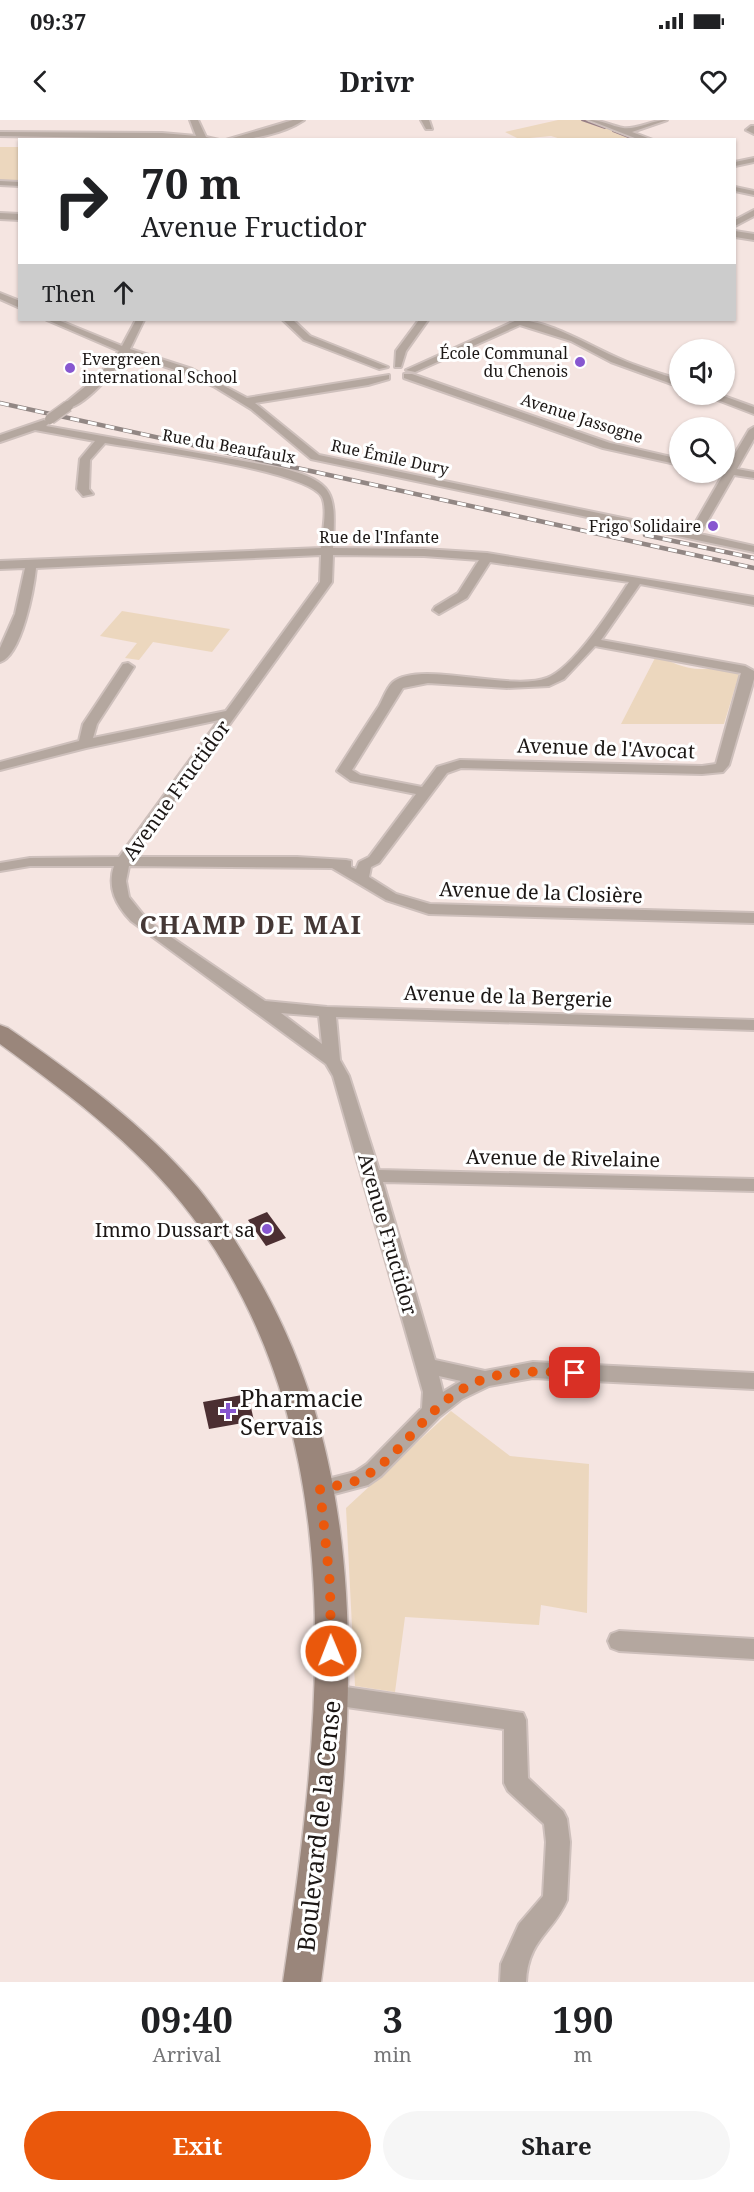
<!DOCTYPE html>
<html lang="en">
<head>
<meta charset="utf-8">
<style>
  :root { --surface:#fff; --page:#f6f6f6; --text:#202124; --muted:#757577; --accent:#ea580c }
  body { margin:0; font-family:"Noto Serif",serif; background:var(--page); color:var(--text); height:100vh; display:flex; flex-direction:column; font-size:22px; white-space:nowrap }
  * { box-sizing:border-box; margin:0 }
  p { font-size:20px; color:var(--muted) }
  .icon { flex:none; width:33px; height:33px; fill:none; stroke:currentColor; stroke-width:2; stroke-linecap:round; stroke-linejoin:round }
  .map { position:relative; height:1862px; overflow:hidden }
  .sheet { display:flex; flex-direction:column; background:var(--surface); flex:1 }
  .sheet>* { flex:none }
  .banner { position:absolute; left:18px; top:18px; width:718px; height:183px; border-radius:0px; box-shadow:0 2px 4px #0004; background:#fff; color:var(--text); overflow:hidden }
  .buttons { position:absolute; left:669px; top:219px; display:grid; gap:12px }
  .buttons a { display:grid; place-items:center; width:66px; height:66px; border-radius:50%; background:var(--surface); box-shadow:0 2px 4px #0004; font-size:30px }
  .pin { position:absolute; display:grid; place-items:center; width:51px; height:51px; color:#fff; margin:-26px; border-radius:12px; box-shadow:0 3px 9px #0006 }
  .me { position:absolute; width:66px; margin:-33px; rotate:359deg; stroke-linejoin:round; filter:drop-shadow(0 0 4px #0008) }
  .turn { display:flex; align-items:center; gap:21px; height:126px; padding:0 24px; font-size:27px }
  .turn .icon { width:78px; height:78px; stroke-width:2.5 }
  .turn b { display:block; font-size:42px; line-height:51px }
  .then { display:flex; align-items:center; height:57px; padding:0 24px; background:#0003; gap:12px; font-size:22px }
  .eta { display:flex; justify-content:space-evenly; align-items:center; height:102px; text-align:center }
  .eta b { font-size:36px; font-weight:700; line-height:42px }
  .primary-button { display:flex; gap:12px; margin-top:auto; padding:12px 24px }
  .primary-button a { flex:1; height:69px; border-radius:36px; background:var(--accent); color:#fff; font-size:24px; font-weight:700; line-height:69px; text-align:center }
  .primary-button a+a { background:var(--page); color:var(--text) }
  .status { display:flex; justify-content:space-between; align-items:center; height:42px; padding:0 30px; background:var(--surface); direction:ltr }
  .status svg { height:16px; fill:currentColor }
  header { display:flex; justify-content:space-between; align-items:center; height:78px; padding:0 24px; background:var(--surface); font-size:27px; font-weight:700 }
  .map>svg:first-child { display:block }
  .green { fill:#ecd7be }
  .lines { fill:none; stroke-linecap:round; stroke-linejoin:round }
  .stream { stroke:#987f86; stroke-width:2 }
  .building { fill:#4c2f32 }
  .minor-casing { stroke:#cec0bc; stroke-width:4 }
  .secondary-casing { stroke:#cec0bc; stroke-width:3 }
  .minor { fill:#b4a79f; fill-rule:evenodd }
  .secondary { fill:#9a867b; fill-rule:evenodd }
  .rail-casing { stroke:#928784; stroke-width:4.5 }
  .rail { stroke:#fff; stroke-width:3; stroke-dasharray:9; stroke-linecap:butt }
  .minor-bridge-casing { stroke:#cec0bc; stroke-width:13; stroke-linecap:butt }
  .minor-bridge { stroke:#b4a79f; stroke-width:10 }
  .route { stroke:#ea580c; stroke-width:10; stroke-dasharray:0 18 }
  .poi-dot { fill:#8757d0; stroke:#fff; stroke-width:2 }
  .labels { text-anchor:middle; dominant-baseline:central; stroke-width:6; stroke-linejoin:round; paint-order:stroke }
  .far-poi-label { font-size:16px; fill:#1c1715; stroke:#fff; text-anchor:end }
  .far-street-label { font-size:16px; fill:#1c1715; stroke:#fff }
  .street-label { font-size:20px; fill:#1c1715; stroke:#fff }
  .poi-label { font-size:20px; fill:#1c1715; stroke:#fff; text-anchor:end }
  .near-poi-label { font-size:24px; fill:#1c1715; stroke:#fff; text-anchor:start }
  .near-street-label { font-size:24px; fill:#1c1715; stroke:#fff }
  .district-label { font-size:26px; font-weight:bold; letter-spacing:1.5px; fill:#443735; stroke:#fff }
</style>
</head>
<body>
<div class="status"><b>09:37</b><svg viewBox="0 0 49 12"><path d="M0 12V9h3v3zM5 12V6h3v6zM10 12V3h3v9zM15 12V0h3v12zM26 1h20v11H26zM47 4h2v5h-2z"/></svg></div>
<header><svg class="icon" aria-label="back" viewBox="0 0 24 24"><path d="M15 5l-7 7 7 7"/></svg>Drivr<svg class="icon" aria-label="heart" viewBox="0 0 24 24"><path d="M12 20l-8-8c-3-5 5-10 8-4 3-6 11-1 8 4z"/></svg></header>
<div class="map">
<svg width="754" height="1862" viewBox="0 0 754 1862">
  <rect width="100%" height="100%" fill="#f5e5e1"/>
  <g class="green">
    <polygon points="558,0 585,0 639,19 564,20 551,16 519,19 505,12"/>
    <polygon points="0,27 19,27 19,63 0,62"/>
    <polygon points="122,491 230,509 212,532 153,522 139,540 125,538 137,523 100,516"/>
    <path d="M656 536C670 541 684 549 701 549 714 549 726 547 738 553L741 559 737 561 724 604H621Z"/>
    <polygon points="451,1291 510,1336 589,1344 587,1493 541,1485 539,1505 405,1497 395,1572 355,1566 346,1388"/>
  </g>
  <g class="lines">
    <g class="stream">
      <polyline points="582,0 605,8"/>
      <polyline points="613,11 636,20"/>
    </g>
  </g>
  <g class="building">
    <polygon points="267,1092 286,1118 266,1126 248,1100"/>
    <polygon points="248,1274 254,1301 209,1309 203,1282"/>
  </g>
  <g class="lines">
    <g class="minor-casing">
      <g id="minor">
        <polygon points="190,0 198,0 206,17 219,20 0,16 0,12 162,13 196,16"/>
        <path d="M293 0H304C283 14 251 20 226 20Z"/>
        <polygon points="421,0 429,0 432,9 426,9"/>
        <path d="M589 0C602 0 611 6 623 8 636 10 653 0 667 0L632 12 653 20H640Z"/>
        <polygon points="751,6 754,6 754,14 746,10"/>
        <polygon points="754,38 754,42 735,46 735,42"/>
        <polygon points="0,61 20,62 20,66 0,65"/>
        <polygon points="735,67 754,71 754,75 735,71"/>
        <polygon points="754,90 754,96 735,106 735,100"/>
        <polygon points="0,93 20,94 20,100 0,99"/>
        <polygon points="735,111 754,114 754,120 735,117"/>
        <polygon points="0,173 20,181 20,188 0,179"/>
        <path d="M47 200H58L122 226 136 200H144L130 229 192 249 247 278 389 255V259L368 265 255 283 319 335 690 412 724 353 721 352H724V347H727L749 310 754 307V319L737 349 754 352V358L734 355 700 414 754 426V432L311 339 251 289 215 267 184 253 127 234C117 248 82 291 64 288V284L98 256 119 231Z"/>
        <polygon points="283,200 293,200 310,216 388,247 379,249 304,220"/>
        <polygon points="419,200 428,200 406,231 401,247 395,247 396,231"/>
        <path d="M517 200C548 200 588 225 618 238 638 247 659 253 680 260V267L611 242 571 221 520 205 415 252 406 250Z"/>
        <polygon points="404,254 412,254 610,323 680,339 680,345 603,328 404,258"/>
        <polygon points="702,274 718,274 754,287 754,294"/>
        <path d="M44 300 49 303 46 306 282 348C338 363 335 375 333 428L424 429 487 433 754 477V485L640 464 601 520 745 546 754 551V559L729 645 723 652 702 654 461 648 447 653 379 743 371 747 369 757 396 774 430 784 754 793V803L429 794 386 780 332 748 129 746 126 761 129 777 149 802 265 881 327 887 754 900V910L336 897 340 940 349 956 379 1050 754 1059V1071L383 1062 435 1240 485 1251 533 1242 754 1253V1269L533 1258 489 1266 462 1279 439 1297 381 1356 368 1365 319 1378 312 1375 309 1369 312 1363 355 1352 367 1344 422 1288 423 1272 333 956 326 944 131 801C116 785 107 768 114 746H30L0 751V743L30 738 119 737 219 600 86 628 0 650V642L79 621 83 604 123 544 128 543 134 547 97 604 93 618 226 591 320 462 321 435 36 448C34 468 22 536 0 542V528L15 494 25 448 0 449V441L321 428C322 414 328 390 322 377 308 350 141 329 105 323L90 340 89 369 93 374 83 376 77 369 80 339 95 321 35 310 0 322V315ZM333 435 424 436 479 440 458 473 435 487 433 490 439 494 467 478 490 442 629 462C613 487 574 548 547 558 510 572 421 540 393 562 387 567 383 579 379 586 365 607 351 629 337 651L351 661 416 674 369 737 359 742 356 749 351 747V741L346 740 297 737H134L332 462ZM595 526 741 553 716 644 702 646 460 640 437 647 422 667 360 655 352 650 403 568 428 563 507 568 549 566 564 559ZM281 893 319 896 322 924ZM439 1256 461 1261 443 1272Z"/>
        <polygon points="619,1511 754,1519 754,1539 619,1531 611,1528 608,1521 611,1514"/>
        <path d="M332 1565 523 1593 526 1600 528 1658 563 1691 567 1699 570 1722 567 1780C553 1813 528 1819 526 1862H500L501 1844 519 1804 543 1776 546 1722 544 1704 508 1671 504 1663V1609L332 1585 324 1582 321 1575 324 1568Z"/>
      </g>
    </g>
    <g class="secondary-casing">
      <path id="secondary" d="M0 905 8 908C76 955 144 1005 198 1068 217 1091 232 1115 247 1140 383 1358 353 1619 321 1862H283C320 1610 356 1332 202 1110 150 1035 73 977 0 924Z"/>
    </g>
    <use href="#minor" class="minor"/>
    <use href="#secondary" class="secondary"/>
    <g class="rail-casing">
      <g id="rail">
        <polyline points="0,283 754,448"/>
        <polyline points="645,415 754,438"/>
      </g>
    </g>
    <use href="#rail" class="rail"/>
    <g class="minor-bridge-casing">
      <polyline id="minor-bridge" points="50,299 68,286"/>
    </g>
    <use href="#minor-bridge" class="minor-bridge"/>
  </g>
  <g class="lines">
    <path class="route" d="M331 1531 330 1464 320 1369C333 1366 352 1364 364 1357 409 1330 428 1279 484 1259 514 1249 544 1252 575 1253"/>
  </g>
  <g class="poi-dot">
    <circle cx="580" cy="242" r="6"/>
    <circle cx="70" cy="248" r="6"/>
    <circle cx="713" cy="406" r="6"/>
    <circle cx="267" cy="1109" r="6"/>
    <path d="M225 1282h6v6h6v6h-6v6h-6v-6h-6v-6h6z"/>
  </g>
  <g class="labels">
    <g class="far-poi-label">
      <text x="568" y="233">École Communal<tspan x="568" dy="18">du Chenois</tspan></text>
      <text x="82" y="239" text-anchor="start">Evergreen<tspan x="82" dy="18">international School</tspan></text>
      <text x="701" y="406">Frigo Solidaire</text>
    </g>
    <g class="far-street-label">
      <text transform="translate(582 298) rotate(18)">Avenue Jassogne</text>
      <text transform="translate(229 326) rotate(10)">Rue du Beaufaulx</text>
      <text transform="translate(390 337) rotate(12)">Rue Émile Dury</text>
      <text x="379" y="417">Rue de l'Infante</text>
    </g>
    <g class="street-label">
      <text transform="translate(606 628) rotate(2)">Avenue de l'Avocat</text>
      <text transform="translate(176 670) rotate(-54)">Avenue Fructidor</text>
      <text transform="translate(541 772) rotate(2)">Avenue de la Closière</text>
      <text transform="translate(508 876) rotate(2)">Avenue de la Bergerie</text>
      <text transform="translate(563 1038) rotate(1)">Avenue de Rivelaine</text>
      <text transform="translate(388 1114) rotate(74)">Avenue Fructidor</text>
    </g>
    <g class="poi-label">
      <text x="255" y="1109">Immo Dussart sa</text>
    </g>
    <g class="near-poi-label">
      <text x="240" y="1277">Pharmacie<tspan x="240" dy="28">Servais</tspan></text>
    </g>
    <g class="near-street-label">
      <text transform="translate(318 1706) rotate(-84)">Boulevard de la Cense</text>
    </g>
    <g class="district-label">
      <text x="251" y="804">CHAMP DE MAI</text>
    </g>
  </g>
</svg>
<div class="buttons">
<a><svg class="icon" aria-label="sound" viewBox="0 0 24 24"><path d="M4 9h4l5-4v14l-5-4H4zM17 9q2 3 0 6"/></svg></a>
<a><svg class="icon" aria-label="search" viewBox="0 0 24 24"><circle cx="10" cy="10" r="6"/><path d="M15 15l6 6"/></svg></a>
</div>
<div class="pin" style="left:575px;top:1253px;background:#d93025"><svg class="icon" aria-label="arrive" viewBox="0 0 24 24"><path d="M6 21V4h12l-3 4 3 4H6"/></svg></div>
<svg class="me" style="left:331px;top:1531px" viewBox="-20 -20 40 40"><circle r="17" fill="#ea580c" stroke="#fff" stroke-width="3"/><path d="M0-11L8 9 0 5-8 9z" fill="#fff"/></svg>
<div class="banner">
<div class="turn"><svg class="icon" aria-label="right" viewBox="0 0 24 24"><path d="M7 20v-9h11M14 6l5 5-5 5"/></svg><div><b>70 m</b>Avenue Fructidor</div></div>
<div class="then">Then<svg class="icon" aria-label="ahead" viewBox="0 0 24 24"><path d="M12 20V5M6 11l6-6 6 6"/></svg></div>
</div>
</div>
<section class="sheet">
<div class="eta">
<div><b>09:40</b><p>Arrival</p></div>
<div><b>3</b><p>min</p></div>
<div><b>190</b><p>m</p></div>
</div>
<div class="primary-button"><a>Exit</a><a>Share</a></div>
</section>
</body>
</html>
